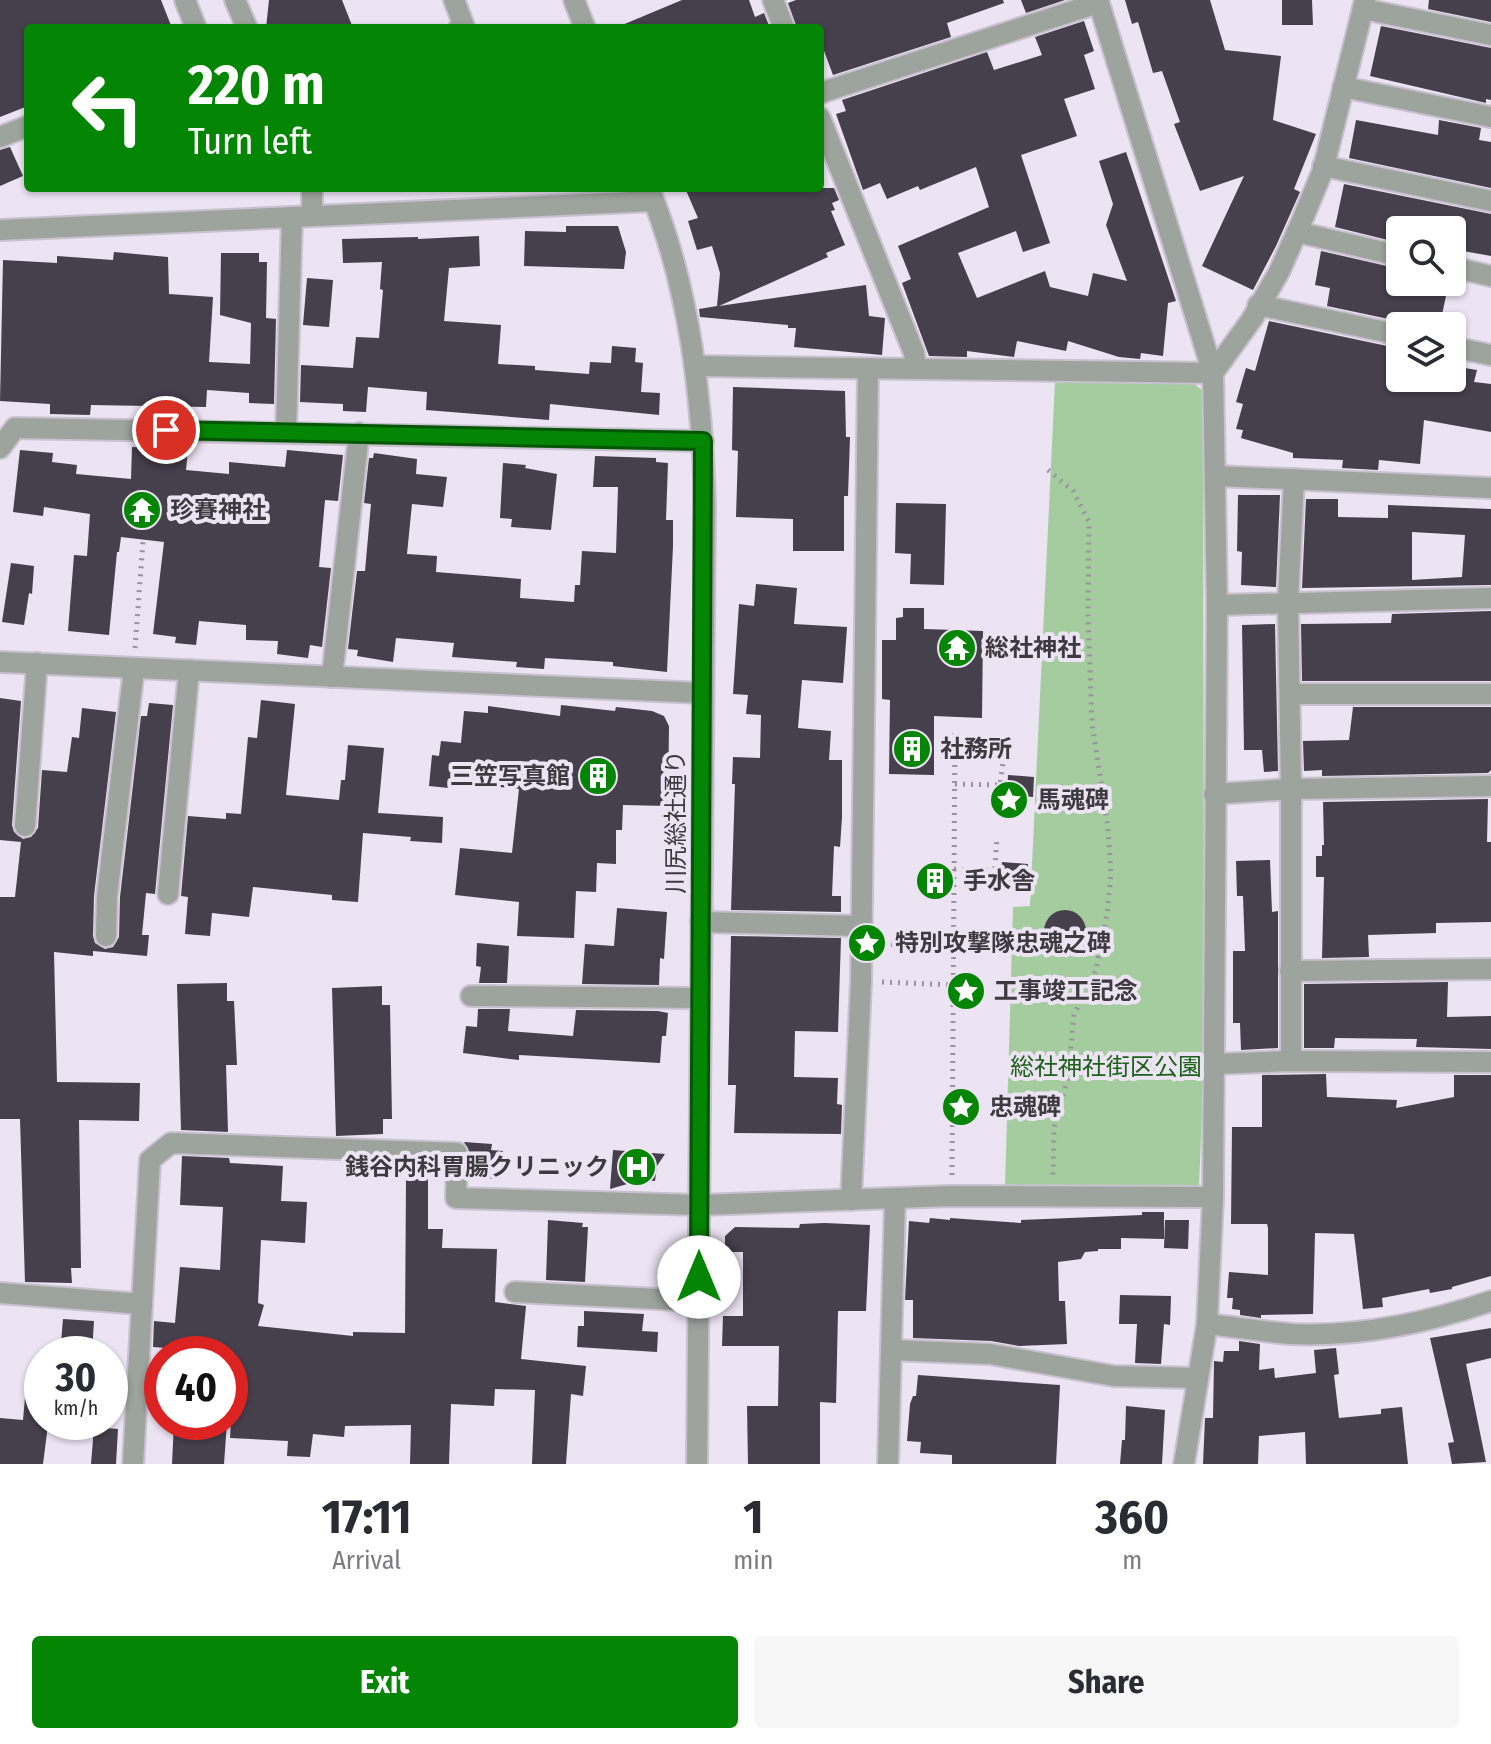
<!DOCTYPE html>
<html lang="en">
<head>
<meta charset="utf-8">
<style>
  :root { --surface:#fff; --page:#f7f7f7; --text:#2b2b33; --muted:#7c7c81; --accent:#058504 }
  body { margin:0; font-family:"Fira Sans Condensed","Noto Sans JP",sans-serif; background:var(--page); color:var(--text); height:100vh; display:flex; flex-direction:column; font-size:30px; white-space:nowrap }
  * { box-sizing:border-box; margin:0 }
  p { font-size:26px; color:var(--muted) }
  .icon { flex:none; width:44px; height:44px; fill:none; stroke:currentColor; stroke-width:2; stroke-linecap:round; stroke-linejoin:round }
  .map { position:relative; height:1464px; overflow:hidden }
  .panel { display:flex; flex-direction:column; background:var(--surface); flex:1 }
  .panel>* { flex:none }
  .hud { position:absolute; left:24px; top:24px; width:800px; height:168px; border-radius:8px; box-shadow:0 2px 6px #0004; background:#058504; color:#fff; overflow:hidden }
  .controls { position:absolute; left:1386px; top:216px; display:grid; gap:16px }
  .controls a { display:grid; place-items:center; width:80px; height:80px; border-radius:8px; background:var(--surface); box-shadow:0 2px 6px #0004; font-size:40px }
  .speed { position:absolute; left:24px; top:1336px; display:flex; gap:16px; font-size:40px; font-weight:700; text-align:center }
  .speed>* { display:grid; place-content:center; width:104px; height:104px; border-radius:50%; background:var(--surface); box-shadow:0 2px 6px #0004; line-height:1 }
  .speed small { font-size:20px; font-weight:400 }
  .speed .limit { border:12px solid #d22; background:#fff; color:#111 }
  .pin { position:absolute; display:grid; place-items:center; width:68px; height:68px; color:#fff; margin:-34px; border:4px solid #fff; border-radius:50%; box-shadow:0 2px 8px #0007 }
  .me { position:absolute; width:88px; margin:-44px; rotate:0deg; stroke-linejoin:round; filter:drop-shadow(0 0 6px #0008) }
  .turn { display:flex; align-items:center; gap:28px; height:168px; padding:0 32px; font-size:36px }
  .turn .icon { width:104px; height:104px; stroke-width:2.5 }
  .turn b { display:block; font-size:56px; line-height:68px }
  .eta { display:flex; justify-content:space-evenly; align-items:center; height:136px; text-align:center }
  .eta b { font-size:48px; font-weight:700; line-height:56px }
  .cta { display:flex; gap:16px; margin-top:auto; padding:16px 32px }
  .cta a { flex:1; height:92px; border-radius:8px; background:var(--accent); color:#fff; font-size:32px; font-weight:700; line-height:92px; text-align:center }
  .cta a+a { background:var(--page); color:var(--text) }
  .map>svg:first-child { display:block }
  .green { fill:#a4cc9f }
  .building { fill:#463f4c; fill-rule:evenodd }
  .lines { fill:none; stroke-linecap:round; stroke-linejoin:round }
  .minor-casing { stroke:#c9c1cf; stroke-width:24 }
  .path { stroke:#99939e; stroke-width:5; stroke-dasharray:2 6; stroke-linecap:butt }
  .minor { stroke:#9da39d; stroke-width:20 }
  .route-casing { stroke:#035603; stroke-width:20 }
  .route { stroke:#058504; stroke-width:14 }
  .labels { text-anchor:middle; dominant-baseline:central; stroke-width:8; stroke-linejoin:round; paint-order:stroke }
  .poi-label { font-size:24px; font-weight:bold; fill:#3d3a40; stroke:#ece3f3; text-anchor:start }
  .street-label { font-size:24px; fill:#3d3a40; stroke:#ece3f3 }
  .park-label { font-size:24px; fill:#1b6218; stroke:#ece3f3 }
</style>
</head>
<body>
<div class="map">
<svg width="1491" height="1464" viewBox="0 0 1491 1464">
  <rect width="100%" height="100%" fill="#ece3f3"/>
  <polygon class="green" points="1055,381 1192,382 1203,391 1204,1061 1199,1187 1005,1188 1013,907 1030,906"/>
  <g class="building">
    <polygon points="0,0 161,0 172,28 28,28 28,106 0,117"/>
    <polygon points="269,0 342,0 353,28 266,28"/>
    <polygon points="682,0 749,0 755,17 764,13 770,28 615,28"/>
    <polygon points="796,0 1003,0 1004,3 947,23 951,37 833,75 820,40 820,28 797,28 788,3"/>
    <polygon points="1021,0 1065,0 1026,13"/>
    <polygon points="1125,0 1210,0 1225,50 1281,56 1273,120 1316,134 1294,189 1300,192 1276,246 1253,290 1202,266 1244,176 1200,191 1174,124 1180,122 1162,71 1153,73 1138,22 1132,24"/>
    <polygon points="1282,0 1312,0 1313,25 1282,25"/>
    <polygon points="1429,0 1491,0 1491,22 1428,9"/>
    <polygon points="1084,21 1094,51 1084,55 1095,89 1064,99 1077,136 1021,155 1050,243 1023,252 1016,231 958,253 977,298 1045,271 1050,287 1088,296 1093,273 1127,281 1106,225 1113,204 1099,161 1126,152 1176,301 1168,303 1163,356 1141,353 1140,359 1119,357 1068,341 1066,351 1017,341 1014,357 967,351 967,357 929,356 902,283 911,279 898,246 989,207 976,167 920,190 918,186 887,199 880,183 863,190 836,114 846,111 842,100 987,52 994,70 1042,55 1035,37"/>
    <polygon points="1381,26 1491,48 1491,100 1486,99 1486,103 1370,76"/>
    <polygon points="1356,120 1438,135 1439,120 1481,128 1479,140 1491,142 1491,188 1349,158"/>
    <polygon points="10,147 23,176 0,186 0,150"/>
    <polygon points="1344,184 1491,214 1491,256 1452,249 1452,230 1400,230 1400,243 1335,227"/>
    <polygon points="685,188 834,188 839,200 832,203 835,210 831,211 845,245 826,253 828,257 719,306 866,285 869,316 885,318 882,355 794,347 796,328 788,328 788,325 700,317 699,309 717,306 720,273 712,246 697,250 688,221 698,218"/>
    <polygon points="566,226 618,226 626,252 624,269 524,266 525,231 566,232"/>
    <polygon points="479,236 480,266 449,268 444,321 501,325 498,364 535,366 535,370 589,374 590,362 611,363 612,346 636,348 635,362 643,363 641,392 660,393 659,415 550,404 549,420 426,410 427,392 368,387 366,412 343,411 343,404 300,402 301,365 353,368 356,337 379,338 383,290 380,289 382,262 343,263 342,239 418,237 418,239"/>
    <polygon points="1321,251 1400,269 1400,282 1449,282 1440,324 1399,315 1398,321 1327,306 1330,288 1315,285"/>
    <polygon points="114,252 168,257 169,294 213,297 209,362 250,364 251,323 220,315 221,253 259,253 259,262 267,262 266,318 276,319 274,404 249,403 249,393 207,390 206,407 91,405 90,415 50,414 50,404 0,401 3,260 57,263 57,256 113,260"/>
    <polygon points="307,278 333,280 329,327 303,325"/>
    <polygon points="1269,321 1392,347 1386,371 1400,373 1400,378 1452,378 1452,366 1477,370 1474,382 1491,384 1491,432 1424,420 1420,464 1379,460 1378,470 1342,468 1343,460 1293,458 1293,453 1241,438 1243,430 1236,429 1243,404 1236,402 1246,368 1255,371"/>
    <polygon points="733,387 845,391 846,437 850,437 848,496 844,496 844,551 793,551 793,519 736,517 738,451 732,450"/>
    <polygon points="132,447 188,449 186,470 229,474 229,462 285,467 287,450 343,455 338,501 325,500 319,567 331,568 322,647 310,645 308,658 277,654 278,641 246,640 246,625 199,621 196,645 175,643 176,637 153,634 164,542 121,537 119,552 117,552 109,635 68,631 74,555 87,556 90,514 44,507 43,516 13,512 20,450 53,453 52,462 77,465 76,474 131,479"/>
    <polygon points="374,453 417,459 416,474 447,477 443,507 412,504 407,554 437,556 436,572 521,579 520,598 574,602 575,585 580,585 582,551 616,553 618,487 593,487 595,456 656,458 656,462 668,463 666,520 673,520 673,546 667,672 613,666 613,662 545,658 544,669 516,667 517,662 452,657 454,643 396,638 393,662 357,656 358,650 348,649 357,571 365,571 371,504 364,503 369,458 373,458"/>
    <polygon points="503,463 526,465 525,468 557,474 551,530 511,527 512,519 500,518"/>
    <polygon points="1238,495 1280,495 1276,587 1241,585 1242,552 1237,551"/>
    <path d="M1306 499H1338V517L1388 518V505L1491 509V585L1302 588ZM1412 532 1465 535 1462 577 1412 580Z"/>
    <polygon points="896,503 946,504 944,585 910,584 911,554 895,553"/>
    <polygon points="11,563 34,566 32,594 29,593 24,625 2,622"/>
    <polygon points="756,584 797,588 794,624 847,627 843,683 802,680 798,728 831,731 829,760 842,760 842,817 840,847 834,846 832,896 841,896 841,912 731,910 735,784 732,784 733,757 760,758 761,715 746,714 748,695 733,694 739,604 754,606"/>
    <polygon points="903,608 924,608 924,629 983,631 982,718 934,716 934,775 889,774 890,700 882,699 882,640 896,640 896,618 903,617"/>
    <polygon points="1491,611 1491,681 1302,681 1301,624 1391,623 1392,614"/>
    <polygon points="1275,624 1278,771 1264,772 1262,750 1244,750 1242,625"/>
    <polygon points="0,698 21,701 12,825 14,832 23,839 31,837 38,828 42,770 67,772 72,737 79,738 82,708 116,712 94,896 93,936 95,943 105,949 113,947 119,937 120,897 141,716 147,716 149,703 173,705 155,894 146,893 142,935 149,935 147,956 93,951 93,956 54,952 57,1082 140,1083 139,1121 79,1120 81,1268 71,1268 72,1283 25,1282 20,1119 0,1119 0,897 15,897 21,842 0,840"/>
    <polygon points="261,700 295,704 286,795 339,800 341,780 345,780 348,745 384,748 378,813 443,817 442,843 410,841 411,837 363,833 358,902 332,900 332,895 253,887 249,917 212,913 210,936 185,934 188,897 181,896 188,816 226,819 226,813 241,814 248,737 257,738"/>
    <polygon points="561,705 615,711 616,707 652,711 664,716 669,726 668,806 623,805 622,830 616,830 616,864 597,863 596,892 576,891 574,938 517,936 519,902 455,895 460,848 512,853 519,789 459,783 459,789 429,786 432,755 439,756 441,741 461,743 464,711 488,713 488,706 560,716"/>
    <polygon points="1353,707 1491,707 1491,770 1488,773 1322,776 1322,770 1304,771 1303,741 1349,740"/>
    <polygon points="1008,775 1034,777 1033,797 1007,795"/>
    <polygon points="1488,799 1487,842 1491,842 1491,922 1436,923 1436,933 1368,935 1369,957 1322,958 1324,877 1316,877 1316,856 1322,856 1322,845 1324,845 1323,802"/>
    <polygon points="1270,860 1272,912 1278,911 1278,1048 1241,1050 1240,1023 1233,1023 1233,951 1245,951 1243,896 1237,896 1236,861"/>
    <polygon points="1002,862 1028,864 1026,884 1000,882"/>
    <polygon points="617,908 667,912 664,959 660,958 659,985 582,984 585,944 614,946"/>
    <circle cx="1065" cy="931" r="21"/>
    <polygon points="731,936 841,938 838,1032 795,1031 794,1077 838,1078 837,1104 842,1105 841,1134 734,1133 736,1085 728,1085"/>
    <polygon points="477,943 509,946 507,983 479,983 481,967 476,966"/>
    <polygon points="1448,982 1447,1017 1491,1016 1491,1049 1416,1047 1417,1039 1335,1038 1334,1048 1304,1048 1304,984"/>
    <polygon points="227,983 227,1001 234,1001 237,1065 226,1065 228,1132 181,1130 177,984"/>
    <polygon points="382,986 382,1005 390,1005 392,1119 383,1119 383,1134 336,1136 332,988"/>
    <polygon points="478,1009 510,1009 508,1031 573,1036 576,1010 658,1011 668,1013 666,1036 662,1036 660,1063 519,1055 519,1060 463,1053 466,1026 477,1027"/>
    <polygon points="1326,1074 1327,1097 1397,1100 1396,1108 1454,1097 1454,1075 1491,1075 1491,1276 1452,1287 1452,1289 1430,1293 1429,1289 1382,1298 1383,1307 1363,1309 1354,1234 1315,1233 1313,1314 1261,1315 1261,1318 1240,1315 1240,1310 1232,1309 1233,1298 1227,1298 1229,1272 1268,1275 1268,1228 1267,1224 1231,1224 1232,1127 1262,1127 1262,1075"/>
    <polygon points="464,1142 492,1144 491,1150 503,1151 501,1179 469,1177 470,1153"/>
    <polygon points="613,1150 665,1154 657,1166 655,1181 641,1180 610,1189"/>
    <polygon points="182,1156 229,1158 230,1163 283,1166 281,1201 307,1202 305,1243 261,1240 258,1303 264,1305 258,1326 353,1336 353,1332 405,1333 406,1179 428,1179 428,1229 443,1229 442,1248 497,1249 495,1302 526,1306 521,1359 586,1366 583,1396 571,1394 566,1464 532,1464 535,1390 495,1389 494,1406 451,1404 449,1464 410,1464 411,1425 345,1426 344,1437 313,1434 310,1457 287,1456 288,1441 230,1438 235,1354 180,1354 180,1349 153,1347 154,1321 175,1323 180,1267 220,1270 223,1207 180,1205"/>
    <polygon points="1142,1212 1164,1212 1164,1239 1121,1238 1121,1249 1098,1249 1098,1251 1085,1252 1081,1259 1058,1262 1059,1301 1065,1301 1067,1344 1019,1346 991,1341 913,1338 913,1300 905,1300 909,1221 929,1223 930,1218 950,1220 950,1218 1021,1223 1021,1220 1142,1215"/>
    <polygon points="548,1220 583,1223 582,1227 588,1227 585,1282 546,1280"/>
    <polygon points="1165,1220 1189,1220 1188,1249 1164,1248"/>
    <polygon points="825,1223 870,1225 866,1311 838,1311 836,1403 820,1402 820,1464 748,1464 747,1406 778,1406 779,1346 722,1346 723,1316 743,1316 743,1252 725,1252 725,1236 735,1227 799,1228 800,1224"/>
    <polygon points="1120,1295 1171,1296 1170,1325 1164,1324 1161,1364 1135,1363 1137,1324 1119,1324"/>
    <polygon points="584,1311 644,1314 642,1331 658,1332 657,1352 577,1347 578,1326 584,1326"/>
    <polygon points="63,1319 94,1321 92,1354 60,1354"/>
    <polygon points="1491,1328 1491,1358 1466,1364 1486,1462 1452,1464 1448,1443 1454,1442 1430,1338"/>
    <polygon points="1239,1341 1260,1344 1259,1370 1274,1368 1275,1378 1316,1373 1314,1350 1336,1348 1339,1374 1334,1375 1339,1418 1381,1414 1381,1409 1402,1407 1408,1464 1306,1464 1305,1432 1259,1436 1258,1464 1203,1464 1205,1418 1213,1418 1214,1361 1223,1362 1224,1351 1239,1351"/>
    <polygon points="27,1375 42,1375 42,1422 46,1422 48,1425 43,1464 0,1464 0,1418 23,1420"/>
    <polygon points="918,1375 1060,1385 1056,1464 952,1464 952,1455 920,1453 921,1442 907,1441 910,1404 913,1396 916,1396"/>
    <polygon points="1126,1406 1165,1410 1162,1464 1120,1464 1122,1440 1125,1440"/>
    <polygon points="174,1422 227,1422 224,1464 172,1464"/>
    <polygon points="94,1427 118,1429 116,1464 91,1464"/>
  </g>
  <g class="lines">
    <g class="minor-casing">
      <g id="minor">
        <polyline points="185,0 196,28"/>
        <polyline points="235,0 247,28"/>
        <polyline points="454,0 464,26 459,28"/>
        <polyline points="574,0 585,28"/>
        <polyline points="773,0 784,28"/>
        <polyline points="1098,0 1213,373 1217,605 1213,1197 1207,1324 1184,1464"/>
        <polyline points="1363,9 1491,35"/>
        <polyline points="1343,87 1491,117"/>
        <polyline points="820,93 1098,3"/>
        <polyline points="820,118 914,353 916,368"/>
        <polyline points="0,137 28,126"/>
        <polyline points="1323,166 1491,201"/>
        <path d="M649 188C690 289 702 396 705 504L697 1464"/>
        <polyline points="312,216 312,188"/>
        <polyline points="0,230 654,201"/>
        <polyline points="1297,232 1400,256"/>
        <polyline points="1452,267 1491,276"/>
        <polyline points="1258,305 1400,335"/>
        <polyline points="1452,347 1491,355"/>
        <polyline points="697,366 1213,373"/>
        <polyline points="1213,373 1252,319 1279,272 1301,223 1323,170 1365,0"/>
        <polyline points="286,432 292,217"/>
        <polyline points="0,448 15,428 703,441"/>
        <polyline points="1216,476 1491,488"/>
        <polyline points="1217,605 1491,598"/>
        <polyline points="0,662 703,693"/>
        <polyline points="332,677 359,433"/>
        <polyline points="1290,694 1491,694"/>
        <polyline points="1214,794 1291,789 1491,786"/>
        <polyline points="25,826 37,663"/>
        <polyline points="168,894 189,670"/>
        <polyline points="701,922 861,926"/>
        <polyline points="106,936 107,896 134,668"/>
        <polyline points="1290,971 1491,969"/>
        <polyline points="471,996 701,998"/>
        <polyline points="1291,1061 1291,789 1288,601 1294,479"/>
        <polyline points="1215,1064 1291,1061 1491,1062"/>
        <polyline points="851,1200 861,982 868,369"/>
        <polyline points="515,1292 699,1301"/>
        <polyline points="0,1293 142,1304"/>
        <path d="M1207 1324C1235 1327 1264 1332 1292 1334 1360 1337 1427 1323 1491 1301"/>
        <polyline points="891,1350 990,1354 1114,1376 1198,1378"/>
        <polyline points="133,1464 150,1160 171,1143 457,1153 456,1198 700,1205 951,1196 1213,1197"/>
        <polyline points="888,1464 895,1199"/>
      </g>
    </g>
    <g class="path">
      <polyline points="1048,470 1073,491 1089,522 1088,616 1092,723 1108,828 1111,874 1107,914 1096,970 1074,1015 1068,1077 1054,1127 1053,1175"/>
      <polyline points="135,648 143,542"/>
      <polyline points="955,784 1000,785"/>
      <polyline points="1001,814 1000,785 1004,755"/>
      <polyline points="954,869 993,871"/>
      <polyline points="994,884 997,837"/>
      <polyline points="883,944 954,946"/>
      <polyline points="882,982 953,985"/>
      <polyline points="952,1175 955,727"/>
    </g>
    <use href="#minor" class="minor"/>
  </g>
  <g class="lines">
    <g class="route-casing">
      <polyline id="route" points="166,430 703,441 699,1277"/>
    </g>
    <use href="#route" class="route"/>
  </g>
  <defs>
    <g id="temple-disc" transform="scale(2)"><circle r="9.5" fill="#058504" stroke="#ece3f3"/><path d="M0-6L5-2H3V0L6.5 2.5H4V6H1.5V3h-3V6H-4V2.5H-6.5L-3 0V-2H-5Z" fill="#fff"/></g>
    <g id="building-disc" transform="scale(2)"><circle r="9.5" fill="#058504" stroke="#ece3f3"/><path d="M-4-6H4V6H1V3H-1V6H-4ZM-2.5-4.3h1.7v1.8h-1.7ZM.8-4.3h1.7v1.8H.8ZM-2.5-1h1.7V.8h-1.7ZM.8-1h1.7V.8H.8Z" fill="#fff"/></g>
    <g id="sight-disc" transform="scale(2)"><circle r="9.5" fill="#058504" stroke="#ece3f3"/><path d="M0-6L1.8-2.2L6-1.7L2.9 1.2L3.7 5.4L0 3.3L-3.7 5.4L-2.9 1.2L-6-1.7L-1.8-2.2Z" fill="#fff"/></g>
    <g id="hospital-disc" transform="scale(2)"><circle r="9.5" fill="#058504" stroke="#ece3f3"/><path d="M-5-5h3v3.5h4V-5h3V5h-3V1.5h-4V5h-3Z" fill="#fff"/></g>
  </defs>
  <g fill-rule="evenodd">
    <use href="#temple-disc" x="142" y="510"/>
    <use href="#temple-disc" x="957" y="648"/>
    <use href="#building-disc" x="912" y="749"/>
    <use href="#building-disc" x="598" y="776"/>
    <use href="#sight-disc" x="1009" y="800"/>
    <use href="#building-disc" x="935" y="881"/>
    <use href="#sight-disc" x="867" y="943"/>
    <use href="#sight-disc" x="966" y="991"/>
    <use href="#sight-disc" x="961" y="1107"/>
    <use href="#hospital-disc" x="637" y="1167"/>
  </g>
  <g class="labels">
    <g class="poi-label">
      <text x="170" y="510">珍賽神社</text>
      <text x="985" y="648">総社神社</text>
      <text x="940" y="749">社務所</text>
      <text x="570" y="776" text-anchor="end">三笠写真館</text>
      <text x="1037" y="800">馬魂碑</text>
      <text x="963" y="881">手水舎</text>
      <text x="895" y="943">特別攻撃隊忠魂之碑</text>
      <text x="994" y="991">工事竣工記念</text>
      <text x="989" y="1107">忠魂碑</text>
      <text x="609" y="1167" text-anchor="end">銭谷内科胃腸クリニック</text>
    </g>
    <g class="street-label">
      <text transform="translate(676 822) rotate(-90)">川尻総社通り</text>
    </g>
    <g class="park-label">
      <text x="1106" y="1067">総社神社街区公園</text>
    </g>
  </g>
</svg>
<div class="controls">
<a><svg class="icon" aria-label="search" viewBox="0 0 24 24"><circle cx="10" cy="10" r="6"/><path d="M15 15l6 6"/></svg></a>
<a><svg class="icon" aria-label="layers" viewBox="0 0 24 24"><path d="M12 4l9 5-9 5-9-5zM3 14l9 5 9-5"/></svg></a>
</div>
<div class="speed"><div>30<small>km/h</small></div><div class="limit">40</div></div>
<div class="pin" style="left:166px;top:430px;background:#d93025"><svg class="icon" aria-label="arrive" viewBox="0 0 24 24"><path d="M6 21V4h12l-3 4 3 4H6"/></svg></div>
<svg class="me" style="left:699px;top:1277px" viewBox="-20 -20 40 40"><circle r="19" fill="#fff"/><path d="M0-13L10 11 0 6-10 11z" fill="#058504"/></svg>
<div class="hud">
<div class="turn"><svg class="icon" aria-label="left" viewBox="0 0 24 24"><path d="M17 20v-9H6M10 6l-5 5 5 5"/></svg><div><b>220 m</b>Turn left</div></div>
</div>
</div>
<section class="panel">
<div class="eta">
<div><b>17:11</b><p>Arrival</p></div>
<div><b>1</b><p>min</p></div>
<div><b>360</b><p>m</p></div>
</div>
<div class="cta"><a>Exit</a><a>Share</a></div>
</section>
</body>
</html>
